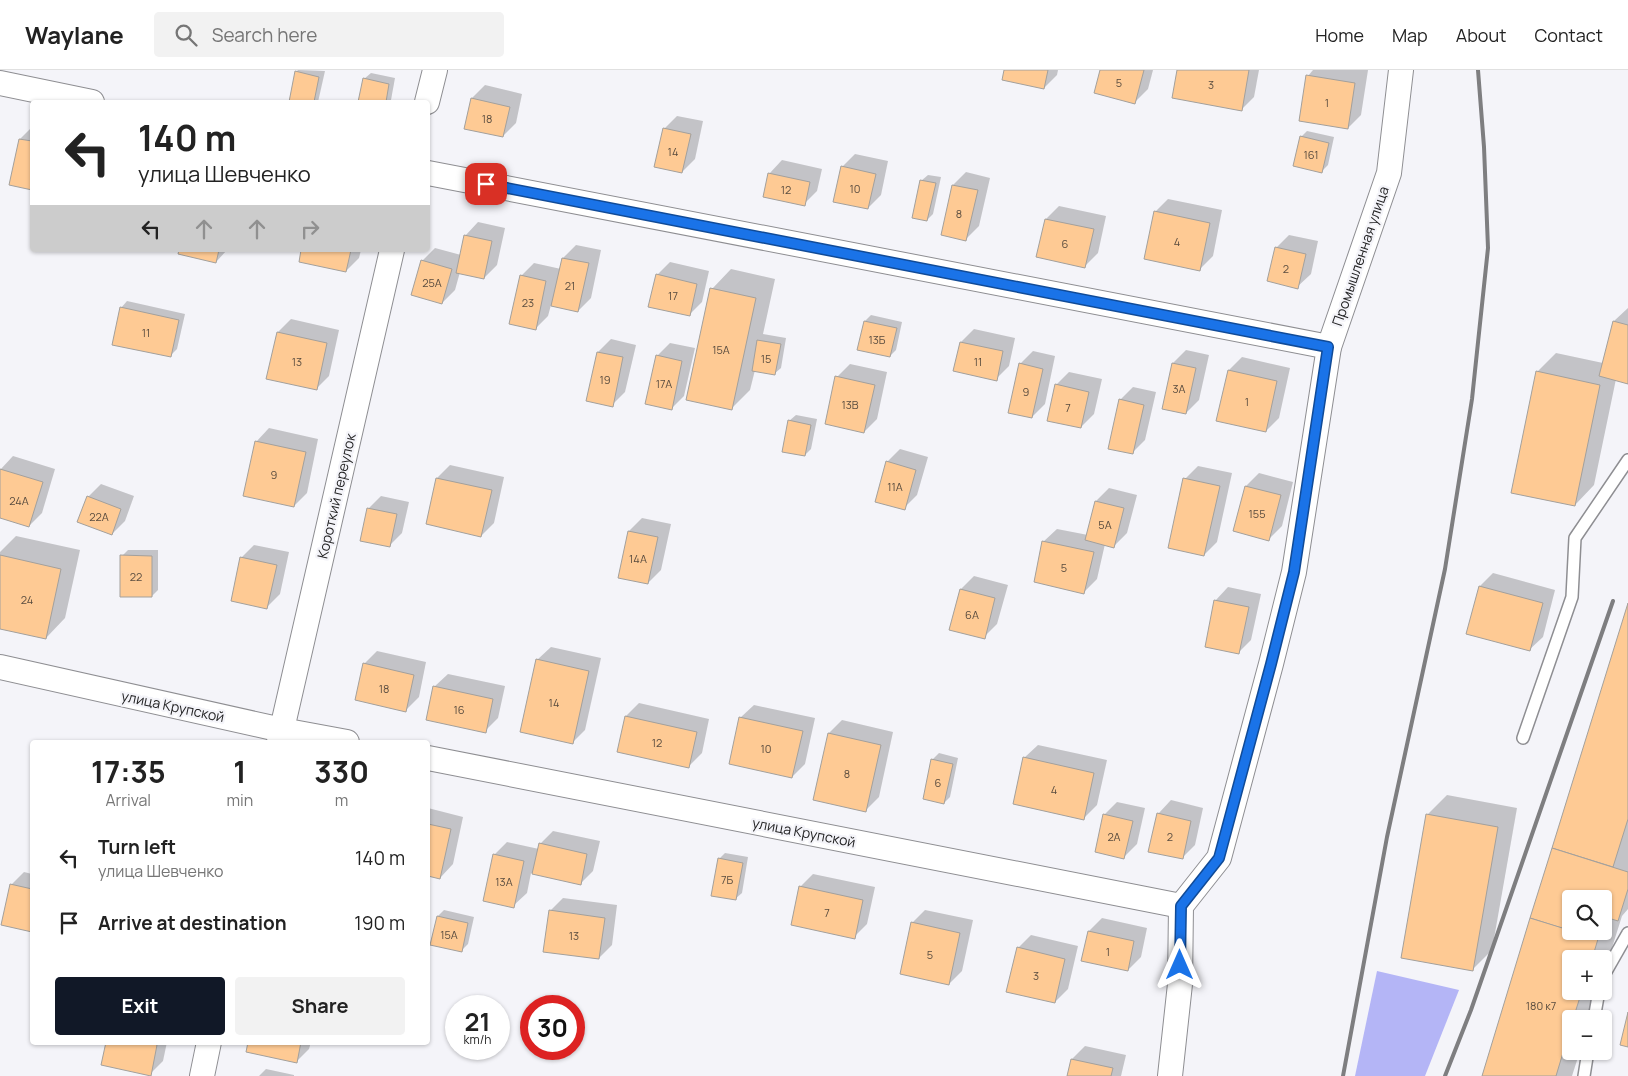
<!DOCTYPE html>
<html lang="en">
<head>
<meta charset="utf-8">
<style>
  :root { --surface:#fff; --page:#f2f2f2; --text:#222; --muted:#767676; --line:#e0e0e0; --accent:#111827 }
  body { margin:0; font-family:Manrope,sans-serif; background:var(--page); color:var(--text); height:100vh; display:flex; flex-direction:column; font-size:19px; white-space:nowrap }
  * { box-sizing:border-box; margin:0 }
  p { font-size:16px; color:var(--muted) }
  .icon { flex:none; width:28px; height:28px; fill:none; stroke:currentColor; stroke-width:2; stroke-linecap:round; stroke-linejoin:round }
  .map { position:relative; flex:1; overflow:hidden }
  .panel { position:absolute; left:30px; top:670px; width:400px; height:305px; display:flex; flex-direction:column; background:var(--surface); border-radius:5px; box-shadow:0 1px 4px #0004 }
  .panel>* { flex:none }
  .top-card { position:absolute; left:30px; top:30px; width:400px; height:152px; border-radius:5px; box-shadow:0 1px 4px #0004; background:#fff; color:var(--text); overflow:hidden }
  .fabs { position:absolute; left:1562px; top:820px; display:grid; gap:10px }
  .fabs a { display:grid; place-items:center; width:50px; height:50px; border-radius:5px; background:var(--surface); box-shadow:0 1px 4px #0004; font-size:25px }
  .speed { position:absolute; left:445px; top:925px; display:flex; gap:10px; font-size:25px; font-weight:700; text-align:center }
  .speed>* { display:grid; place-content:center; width:65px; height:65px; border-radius:50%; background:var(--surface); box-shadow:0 1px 4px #0004; line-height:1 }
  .speed small { font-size:12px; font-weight:400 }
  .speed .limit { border:8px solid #d22; background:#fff; color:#111 }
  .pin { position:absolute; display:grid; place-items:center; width:42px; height:42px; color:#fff; margin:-21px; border-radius:10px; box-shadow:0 2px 8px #0006 }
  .me { position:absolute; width:55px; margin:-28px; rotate:0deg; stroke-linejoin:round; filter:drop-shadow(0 0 4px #0008) }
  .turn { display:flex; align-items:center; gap:18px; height:105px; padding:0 25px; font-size:22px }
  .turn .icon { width:65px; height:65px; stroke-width:2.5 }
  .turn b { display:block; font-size:35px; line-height:42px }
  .lanes { display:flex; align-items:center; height:48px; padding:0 25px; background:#0003; justify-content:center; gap:25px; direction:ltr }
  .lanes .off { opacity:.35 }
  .eta { display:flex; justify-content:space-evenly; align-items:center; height:85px; text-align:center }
  .eta b { font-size:30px; font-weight:700; line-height:35px }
  .primary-button { display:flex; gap:10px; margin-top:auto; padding:10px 25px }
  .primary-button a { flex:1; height:58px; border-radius:5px; background:var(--accent); color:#fff; font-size:20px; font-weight:700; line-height:58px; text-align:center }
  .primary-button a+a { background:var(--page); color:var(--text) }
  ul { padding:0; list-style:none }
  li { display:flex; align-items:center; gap:15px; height:65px; padding:0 25px }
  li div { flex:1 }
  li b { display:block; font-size:19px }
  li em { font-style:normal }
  header { display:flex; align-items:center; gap:30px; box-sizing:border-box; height:70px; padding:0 25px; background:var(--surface); border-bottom:1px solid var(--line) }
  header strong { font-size:24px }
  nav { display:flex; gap:28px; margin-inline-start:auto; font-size:18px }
  .search { width:350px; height:45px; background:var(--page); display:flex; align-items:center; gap:12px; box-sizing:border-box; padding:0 18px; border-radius:5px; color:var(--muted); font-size:19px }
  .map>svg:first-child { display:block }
  .forest { fill:#b4b5f6 }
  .shadow { fill:#0003; fill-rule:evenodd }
  .building { fill:#feca94; stroke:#a3a09c }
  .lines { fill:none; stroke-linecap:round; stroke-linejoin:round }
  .service-casing { stroke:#8e8e92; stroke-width:14 }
  .minor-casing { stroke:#8e8e92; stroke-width:26 }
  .service { stroke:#fff; stroke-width:11 }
  .minor { stroke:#fff; stroke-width:24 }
  .rail { stroke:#7e7e80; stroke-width:4 }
  .route-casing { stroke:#114b97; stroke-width:12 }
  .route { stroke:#1a73e8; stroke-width:9 }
  .labels { text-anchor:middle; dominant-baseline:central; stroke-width:4.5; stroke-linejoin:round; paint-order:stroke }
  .number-label { font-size:11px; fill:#594c3f }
  .street-label { font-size:14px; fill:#222223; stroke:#f4f4f9 }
</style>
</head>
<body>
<header>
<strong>Waylane</strong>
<div class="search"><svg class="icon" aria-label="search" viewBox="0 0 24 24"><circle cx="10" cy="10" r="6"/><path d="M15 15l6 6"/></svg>Search here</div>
<nav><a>Home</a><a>Map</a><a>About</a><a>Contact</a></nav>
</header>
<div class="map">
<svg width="1628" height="1006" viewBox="0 0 1628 1006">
  <rect width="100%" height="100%" fill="#f4f4f9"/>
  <polygon class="forest" points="1377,901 1459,920 1425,1006 1355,1006"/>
  <g class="shadow">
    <polygon points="298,0 325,1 318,32 290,32 296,2"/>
    <polygon points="1006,0 1058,0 1057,5 1044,18"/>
    <polygon points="1101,0 1153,0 1148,19 1135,32"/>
    <polygon points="1178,0 1259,0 1254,27 1241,40"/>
    <polygon points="1313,0 1368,0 1361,45 1348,58 1308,6"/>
    <polygon points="371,3 395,8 391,30 388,32 360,31 364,9"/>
    <polygon points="485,15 522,24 516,53 503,66 472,28"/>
    <polygon points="677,46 703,51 695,89 682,102 664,59"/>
    <polygon points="32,57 32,119 10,114 20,69"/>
    <polygon points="1307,61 1334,67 1328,95 1322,101 1301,67"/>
    <polygon points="855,84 888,91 881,125 868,138 842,97"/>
    <polygon points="782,90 822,99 817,121 804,134 769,104"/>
    <polygon points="966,102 990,108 979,156 966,169 953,115"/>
    <polygon points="928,105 941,107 933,144 927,150 921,111"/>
    <polygon points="1168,129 1222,140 1213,186 1200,199 1155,142"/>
    <polygon points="1059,136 1106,146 1098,183 1085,196 1038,186 1046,149"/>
    <polygon points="478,152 505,158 497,195 484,208 460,202 455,220 442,233 422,191 435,178 461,185 465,166"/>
    <polygon points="1289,165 1318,171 1311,204 1297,217 1276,178"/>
    <polygon points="576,175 601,180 591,228 578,241 551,235 548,246 535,259 521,206 534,193 561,199 563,188"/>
    <polygon points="180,180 227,180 216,192"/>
    <polygon points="303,180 361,180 359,188 346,201"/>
    <polygon points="670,192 709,201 702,232 689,245 657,205"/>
    <polygon points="731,199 775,209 763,264 786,268 781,298 774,304 755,300 750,320 731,339 712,219"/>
    <polygon points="127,231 185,244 177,279 171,285 121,238"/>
    <polygon points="1628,238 1628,312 1616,309 1594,415 1575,435 1537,302 1556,283 1603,293 1614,251"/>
    <polygon points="871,245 902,252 896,280 890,286 865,251"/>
    <polygon points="291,249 339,260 329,306 316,319 278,262"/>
    <polygon points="974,259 1015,268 1009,296 996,309 961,272"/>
    <polygon points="611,269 636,275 625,322 612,335 598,282"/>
    <polygon points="670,273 695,278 684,326 671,339 657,286"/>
    <polygon points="1186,280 1209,285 1199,330 1186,343 1173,293"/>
    <polygon points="1033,281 1055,286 1045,334 1032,347 1020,294"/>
    <polygon points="1242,287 1290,298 1279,348 1266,361 1229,300"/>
    <polygon points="850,294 887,302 877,349 864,362 837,307"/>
    <polygon points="1069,302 1102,309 1094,344 1081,357 1056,315"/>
    <polygon points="1133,317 1156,322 1145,370 1132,383 1120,330"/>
    <polygon points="796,345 817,349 811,379 805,385 789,351"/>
    <polygon points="269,358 318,369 307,423 294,436 256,372"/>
    <polygon points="900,379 928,387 917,425 904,438 887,392"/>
    <polygon points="13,386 55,399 42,443 29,456 0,447 0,400"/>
    <polygon points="450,395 504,407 494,453 481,466 437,408"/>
    <polygon points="1198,396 1232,403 1217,472 1204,485 1185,409"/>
    <polygon points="1259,403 1293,412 1282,456 1269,469 1234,461 1246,416"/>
    <polygon points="101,414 134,426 125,451 112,464 88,427"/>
    <polygon points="1109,418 1137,425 1127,463 1114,476 1105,474 1097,509 1084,522 1043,472 1057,459 1088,465 1096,431"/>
    <polygon points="381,426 409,432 402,463 389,476 368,439"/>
    <polygon points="642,448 671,454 661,500 648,513 629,461"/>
    <polygon points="16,466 80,480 65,548 46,568 0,557 0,482"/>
    <polygon points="254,475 289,482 280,524 267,537 241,488"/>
    <polygon points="128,480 158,480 158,520 152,526 122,486"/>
    <polygon points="1493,503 1555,520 1543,567 1529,580 1480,516"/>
    <polygon points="974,506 1008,515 997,554 984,567 961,519"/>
    <polygon points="1228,517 1261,524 1251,570 1238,583 1215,531"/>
    <path d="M1628 537V839L1622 846 1604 903V889H1571V921H1598L1590 949H1571V981H1580L1572 1006H1483ZM1571 829H1604V861H1571Z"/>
    <polygon points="551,577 601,588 585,660 572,673 537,590"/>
    <polygon points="377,581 426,592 419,627 406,640 364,594"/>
    <polygon points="448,604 505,616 498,648 485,661 434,617"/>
    <polygon points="639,633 709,649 702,683 689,696 619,681 626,646"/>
    <polygon points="754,635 815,648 805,694 792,707 740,648"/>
    <polygon points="842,650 893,662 879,727 866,740 815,729 829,663"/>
    <polygon points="1038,675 1107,690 1097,735 1084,748 1024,688"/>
    <polygon points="939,683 958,688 950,727 944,733 932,690"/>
    <polygon points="1447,725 1517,738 1492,880 1473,899 1428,744"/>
    <polygon points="1171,730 1203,738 1195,775 1182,788 1158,744"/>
    <polygon points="1117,732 1145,738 1137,774 1124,787 1104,745"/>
    <polygon points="428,738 463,747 453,794 440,808 428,805"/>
    <polygon points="553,761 600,771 593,801 580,814 531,803 527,823 513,836 494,785 507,772 539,779 540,774"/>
    <polygon points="725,783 748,787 742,823 735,829 719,789"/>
    <polygon points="24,802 32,804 32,861 3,854 11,815"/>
    <polygon points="813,804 875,817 867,854 854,867 800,817"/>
    <polygon points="563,828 617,835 612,875 599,888 550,841"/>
    <polygon points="444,840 474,847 468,874 462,880 438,846"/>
    <polygon points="925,840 973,850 962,901 949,914 912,853"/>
    <polygon points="1102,848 1147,858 1141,887 1128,900 1089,861"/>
    <polygon points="1031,865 1078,876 1068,919 1055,932 1018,878"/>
    <polygon points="107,972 167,972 163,991 150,1004"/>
    <polygon points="250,972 311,972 309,979 296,992"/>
    <polygon points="1085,976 1126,985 1121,1006 1068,1006 1072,989"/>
    <polygon points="266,999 294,1005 294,1006 259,1006"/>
  </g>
  <g class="building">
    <polygon points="1004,0 1048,0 1044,19 1002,10"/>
    <polygon points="1100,0 1144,0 1135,34 1094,23"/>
    <polygon points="1177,0 1249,0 1242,41 1172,28"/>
    <polygon points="295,1 319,7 314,32 289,32"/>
    <polygon points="1306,5 1355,13 1348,59 1299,51"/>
    <polygon points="363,8 389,14 386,32 358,32"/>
    <polygon points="471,28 510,37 503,67 464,59"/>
    <polygon points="663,58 691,64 682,103 654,97"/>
    <polygon points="1300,66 1329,73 1322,103 1293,96"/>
    <polygon points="19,69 32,71 32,120 9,115"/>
    <polygon points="841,96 876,104 868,139 833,132"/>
    <polygon points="768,103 810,112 805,136 763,127"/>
    <polygon points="920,110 936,113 927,151 912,148"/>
    <polygon points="952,115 978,120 966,171 941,165"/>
    <polygon points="1154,141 1210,153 1200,201 1144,189"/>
    <polygon points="1045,149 1094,159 1085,198 1036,187"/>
    <polygon points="464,165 492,171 484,209 456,203"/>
    <polygon points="1275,177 1306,184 1298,219 1267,211"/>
    <polygon points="179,180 219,180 216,193 178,184"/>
    <polygon points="301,180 351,180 346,202 299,192"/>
    <polygon points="562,188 589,193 578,242 551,236"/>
    <polygon points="421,190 452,199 442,234 411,225"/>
    <polygon points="656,204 697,214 690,246 648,237"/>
    <polygon points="520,205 546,211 536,260 509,254"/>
    <polygon points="710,218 756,228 732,340 686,330"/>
    <polygon points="120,237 179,250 171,287 112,275"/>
    <polygon points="864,251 897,258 890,287 857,280"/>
    <polygon points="1613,251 1628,255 1628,314 1599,306"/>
    <polygon points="277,262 327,273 317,320 266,309"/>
    <polygon points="757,270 781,274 775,305 752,301"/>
    <polygon points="960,272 1003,281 997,311 953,301"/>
    <polygon points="597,282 623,287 613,337 586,331"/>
    <polygon points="656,285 682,291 672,340 645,334"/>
    <polygon points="1019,293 1043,299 1032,348 1008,343"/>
    <polygon points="1172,293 1196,298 1186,344 1162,339"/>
    <polygon points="1228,300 1277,311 1266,362 1216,351"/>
    <polygon points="1536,301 1600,315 1575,436 1511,423"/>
    <polygon points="835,306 875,315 864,363 825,354"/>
    <polygon points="1055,314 1089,322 1081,358 1047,351"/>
    <polygon points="1119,329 1144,335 1133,384 1108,379"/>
    <polygon points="788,350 811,355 805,386 782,382"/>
    <polygon points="255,371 306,382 294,437 243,426"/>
    <polygon points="886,391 916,400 905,440 875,432"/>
    <polygon points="0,399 43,412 29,457 0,448"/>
    <polygon points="436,408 492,420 481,467 426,454"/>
    <polygon points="1183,408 1220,416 1204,486 1168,478"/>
    <polygon points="1245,416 1281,425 1269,471 1233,461"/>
    <polygon points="87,426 121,439 112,465 77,452"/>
    <polygon points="1095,431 1124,438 1114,478 1085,470"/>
    <polygon points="367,438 397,444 390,477 360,471"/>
    <polygon points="628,461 658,467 648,514 618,508"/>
    <polygon points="1042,471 1094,482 1084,524 1034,512"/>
    <polygon points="0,485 61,499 46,569 0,559"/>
    <polygon points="120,485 152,486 152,527 120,527"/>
    <polygon points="240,487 277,495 267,539 231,531"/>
    <polygon points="1479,516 1543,533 1530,581 1466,564"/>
    <polygon points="960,519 995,528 985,569 949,560"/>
    <polygon points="1214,530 1249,537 1239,584 1205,577"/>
    <polygon points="1628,533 1628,749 1613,797 1552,778"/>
    <polygon points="536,589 589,601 573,674 520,662"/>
    <polygon points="363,593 414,605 406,642 355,630"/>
    <polygon points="433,616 493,629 486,663 426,650"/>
    <polygon points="625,646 697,662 689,698 617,682"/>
    <polygon points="739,647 803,661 792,708 729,694"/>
    <polygon points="828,663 881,675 866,742 813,730"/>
    <polygon points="1023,687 1094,703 1084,750 1013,734"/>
    <polygon points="931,689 953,694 944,734 923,729"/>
    <polygon points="1157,743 1191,751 1183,789 1148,782"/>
    <polygon points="1103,744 1133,751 1124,789 1095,782"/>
    <polygon points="1426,744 1498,757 1473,901 1401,888"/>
    <polygon points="428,754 451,759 440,809 428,806"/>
    <polygon points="539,773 587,784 581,815 532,804"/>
    <polygon points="1552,778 1628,802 1628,819 1618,851 1605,847 1604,851 1604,829 1571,829 1571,861 1530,848"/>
    <polygon points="493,784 524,791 514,838 483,831"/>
    <polygon points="718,788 743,793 736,830 711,826"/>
    <polygon points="10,814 32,819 32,862 1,855"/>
    <polygon points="799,816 863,830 855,869 791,855"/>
    <polygon points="549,840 605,848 599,889 543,882"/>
    <polygon points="437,846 468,853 462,882 430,875"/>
    <polygon points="1530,848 1598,869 1592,889 1571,889 1571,921 1582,921 1573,949 1571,949 1571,956 1556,1006 1482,1006"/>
    <polygon points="911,852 960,863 949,915 900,904"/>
    <polygon points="1088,861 1134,871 1128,901 1081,891"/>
    <polygon points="1573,861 1600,861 1598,869"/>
    <polygon points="1017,877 1065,889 1055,933 1006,922"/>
    <polygon points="1628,942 1628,977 1620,975"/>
    <polygon points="106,972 148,972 157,975 151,1006 101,995"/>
    <polygon points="248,972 301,972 297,993 246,982"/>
    <polygon points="1071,989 1113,998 1111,1006 1067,1006"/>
  </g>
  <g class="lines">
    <g class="service-casing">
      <g id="service">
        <polyline points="1523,668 1572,527 1575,468 1628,390"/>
        <polyline points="1604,905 1628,863"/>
        <polyline points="1594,949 1599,921"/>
        <polyline points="1584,1006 1588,981"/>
      </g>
    </g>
    <g class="minor-casing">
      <g id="minor">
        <polyline points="0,13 92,32"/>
        <polyline points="427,32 435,0"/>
        <polyline points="428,103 1329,277"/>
        <polyline points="0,597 282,660 347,672"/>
        <polyline points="279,672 392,180"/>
        <polyline points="428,688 1181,836"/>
        <polyline points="202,1006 209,972"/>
        <polyline points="1170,1006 1180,914 1181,836 1219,788 1271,594 1294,502 1329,277 1389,103 1401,0"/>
      </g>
    </g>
    <use href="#service" class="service"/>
    <use href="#minor" class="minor"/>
    <g class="rail">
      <polyline points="1343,1006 1387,767 1445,499 1472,329 1488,178 1484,77 1478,0"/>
      <polyline points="1445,1006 1471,940 1613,531"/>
    </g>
  </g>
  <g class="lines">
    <g class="route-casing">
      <polyline id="route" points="486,114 1328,277 1294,502 1271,594 1219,788 1181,836 1180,895"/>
    </g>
    <use href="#route" class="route"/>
  </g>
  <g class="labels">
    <g class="number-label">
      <text x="1119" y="12">5</text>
      <text x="1211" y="14">3</text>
      <text x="1327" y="32">1</text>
      <text x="487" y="48">18</text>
      <text x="673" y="81">14</text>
      <text x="1311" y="84">161</text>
      <text x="855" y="118">10</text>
      <text x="786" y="119">12</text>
      <text x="959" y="143">8</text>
      <text x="1177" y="171">4</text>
      <text x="1065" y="173">6</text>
      <text x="1286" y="198">2</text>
      <text x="432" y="212">25А</text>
      <text x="570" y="215">21</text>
      <text x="673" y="225">17</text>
      <text x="528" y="232">23</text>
      <text x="146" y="262">11</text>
      <text x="877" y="269">13Б</text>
      <text x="721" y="279">15А</text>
      <text x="766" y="288">15</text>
      <text x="297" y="291">13</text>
      <text x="978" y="291">11</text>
      <text x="605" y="309">19</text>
      <text x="664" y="313">17А</text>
      <text x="1179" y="318">3А</text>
      <text x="1026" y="321">9</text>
      <text x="1247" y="331">1</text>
      <text x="850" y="334">13В</text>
      <text x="1068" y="337">7</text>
      <text x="274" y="404">9</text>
      <text x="895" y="416">11А</text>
      <text x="19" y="430">24А</text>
      <text x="1257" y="443">155</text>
      <text x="99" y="446">22А</text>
      <text x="1105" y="454">5А</text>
      <text x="638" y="488">14А</text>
      <text x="1064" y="497">5</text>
      <text x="136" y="506">22</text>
      <text x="27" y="529">24</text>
      <text x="972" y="544">6А</text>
      <text x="384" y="618">18</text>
      <text x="554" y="632">14</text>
      <text x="459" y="639">16</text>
      <text x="657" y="672">12</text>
      <text x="766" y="678">10</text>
      <text x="847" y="703">8</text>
      <text x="938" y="712">6</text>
      <text x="1054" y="719">4</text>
      <text x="1114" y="766">2А</text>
      <text x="1170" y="766">2</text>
      <text x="727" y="809">7Б</text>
      <text x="504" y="811">13А</text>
      <text x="827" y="842">7</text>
      <text x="449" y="864">15А</text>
      <text x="574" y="865">13</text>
      <text x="1108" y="881">1</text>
      <text x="930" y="884">5</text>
      <text x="1036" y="905">3</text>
      <text x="1541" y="935">180 к7</text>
    </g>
    <g class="street-label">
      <text transform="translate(1360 186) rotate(-71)">Промышленная улица</text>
      <text transform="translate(336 426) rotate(-77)">Короткий переулок</text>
      <text transform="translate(173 636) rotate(12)">улица Крупской</text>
      <text transform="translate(804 762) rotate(11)">улица Крупской</text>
    </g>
  </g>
</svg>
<div class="fabs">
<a><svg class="icon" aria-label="search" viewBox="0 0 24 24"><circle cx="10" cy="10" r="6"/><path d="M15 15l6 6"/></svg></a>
<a>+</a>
<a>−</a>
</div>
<div class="speed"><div>21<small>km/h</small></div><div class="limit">30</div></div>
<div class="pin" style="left:486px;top:114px;background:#d93025"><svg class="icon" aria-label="arrive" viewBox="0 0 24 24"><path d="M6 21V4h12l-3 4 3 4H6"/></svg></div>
<svg class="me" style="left:1180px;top:895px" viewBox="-20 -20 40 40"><path d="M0-17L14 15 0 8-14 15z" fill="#1a73e8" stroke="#fff" stroke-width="4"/></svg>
<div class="top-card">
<div class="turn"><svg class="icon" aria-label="left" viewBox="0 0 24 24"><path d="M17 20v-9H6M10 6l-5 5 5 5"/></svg><div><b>140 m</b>улица Шевченко</div></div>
<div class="lanes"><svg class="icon" aria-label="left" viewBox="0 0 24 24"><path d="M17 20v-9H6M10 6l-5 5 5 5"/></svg><svg class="icon off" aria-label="ahead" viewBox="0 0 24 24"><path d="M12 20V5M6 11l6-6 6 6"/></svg><svg class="icon off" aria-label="ahead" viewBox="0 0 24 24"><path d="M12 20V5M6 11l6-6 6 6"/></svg><svg class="icon off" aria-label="right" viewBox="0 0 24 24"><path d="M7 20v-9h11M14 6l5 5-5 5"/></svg></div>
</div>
<section class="panel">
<div class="eta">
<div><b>17:35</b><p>Arrival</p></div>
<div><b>1</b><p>min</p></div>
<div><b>330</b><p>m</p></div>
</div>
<ul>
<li><svg class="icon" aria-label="left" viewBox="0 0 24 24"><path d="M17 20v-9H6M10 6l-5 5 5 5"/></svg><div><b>Turn left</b><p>улица Шевченко</p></div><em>140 m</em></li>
<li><svg class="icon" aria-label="arrive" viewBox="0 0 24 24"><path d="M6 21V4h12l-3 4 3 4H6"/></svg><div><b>Arrive at destination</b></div><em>190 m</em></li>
</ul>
<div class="primary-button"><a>Exit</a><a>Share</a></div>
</section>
</div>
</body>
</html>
